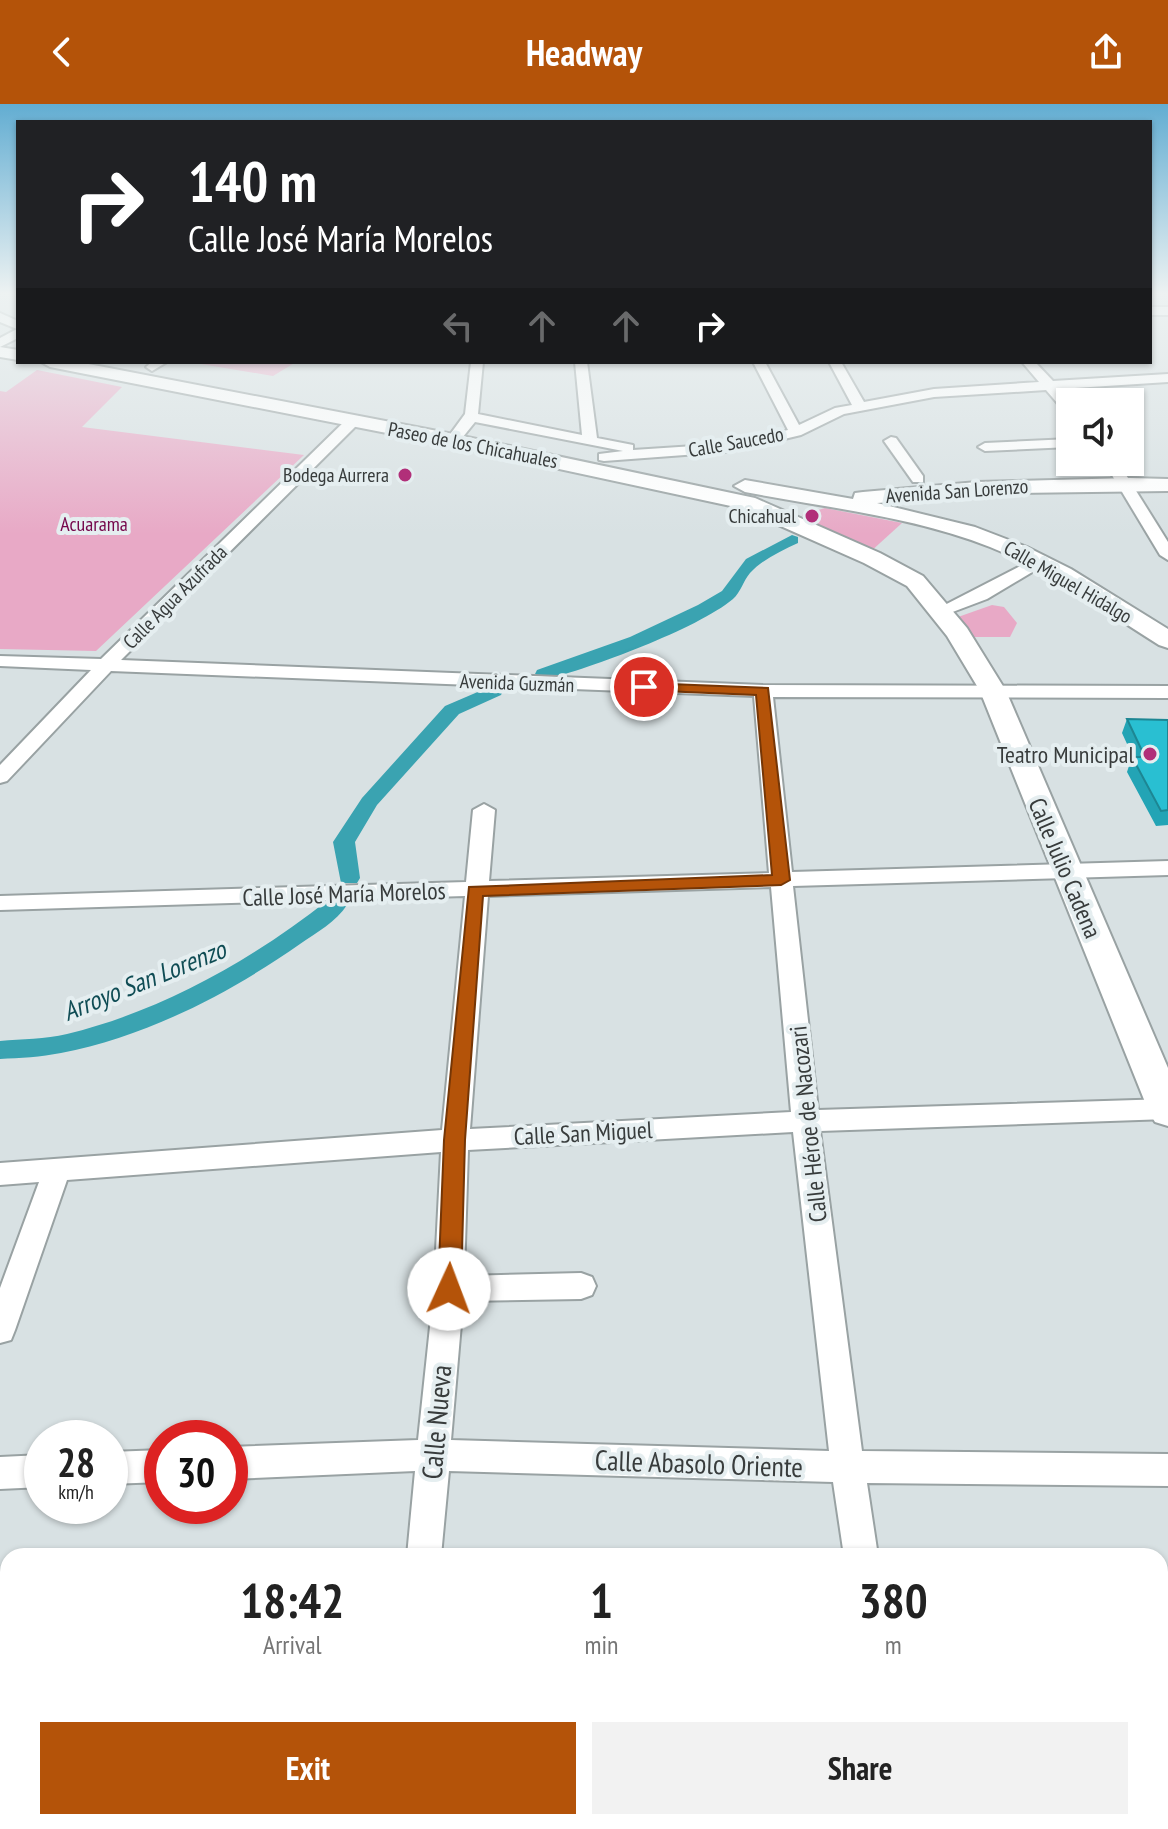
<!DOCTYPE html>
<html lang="en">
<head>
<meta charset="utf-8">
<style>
  :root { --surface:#fff; --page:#f2f2f2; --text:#222; --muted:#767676; --accent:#b45309 }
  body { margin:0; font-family:"PT Sans Narrow",sans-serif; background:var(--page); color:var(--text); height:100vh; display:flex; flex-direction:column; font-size:30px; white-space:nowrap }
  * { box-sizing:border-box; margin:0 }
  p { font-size:26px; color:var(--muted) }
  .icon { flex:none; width:44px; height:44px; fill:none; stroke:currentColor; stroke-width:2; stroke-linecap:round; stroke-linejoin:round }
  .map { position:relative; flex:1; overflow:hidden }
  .sheet { position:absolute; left:0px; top:1444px; width:1168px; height:282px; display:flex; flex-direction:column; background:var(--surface); border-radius:24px 24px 0 0; box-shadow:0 2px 6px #0004 }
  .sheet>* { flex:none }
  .guide { position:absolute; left:16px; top:16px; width:1136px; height:244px; border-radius:0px; box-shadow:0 2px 6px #0004; background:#202124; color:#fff; overflow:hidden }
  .buttons { position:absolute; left:1056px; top:284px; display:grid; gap:16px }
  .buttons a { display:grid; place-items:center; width:88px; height:88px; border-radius:0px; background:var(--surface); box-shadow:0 2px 6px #0004; font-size:40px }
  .speed { position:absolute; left:24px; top:1316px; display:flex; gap:16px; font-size:40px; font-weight:700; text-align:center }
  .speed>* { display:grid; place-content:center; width:104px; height:104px; border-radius:50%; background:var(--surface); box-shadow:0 2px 6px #0004; line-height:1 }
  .speed small { font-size:20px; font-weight:400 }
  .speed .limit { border:12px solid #d22; background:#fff; color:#111 }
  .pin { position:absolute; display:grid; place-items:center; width:68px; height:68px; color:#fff; margin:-34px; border:4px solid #fff; border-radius:50%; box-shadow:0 2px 8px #0007 }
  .me { position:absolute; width:88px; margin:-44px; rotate:2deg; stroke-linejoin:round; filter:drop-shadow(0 0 6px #0008) }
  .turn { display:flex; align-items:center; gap:28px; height:168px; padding:0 40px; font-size:36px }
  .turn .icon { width:104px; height:104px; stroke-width:2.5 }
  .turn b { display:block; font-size:56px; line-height:68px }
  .lanes { display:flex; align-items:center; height:76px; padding:0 40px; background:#0003; justify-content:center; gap:40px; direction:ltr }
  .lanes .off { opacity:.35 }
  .eta { display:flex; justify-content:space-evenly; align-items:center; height:136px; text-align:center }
  .eta b { font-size:48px; font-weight:700; line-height:56px }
  .action { display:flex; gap:16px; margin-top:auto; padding:16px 40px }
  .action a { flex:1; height:92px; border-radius:0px; background:var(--accent); color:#fff; font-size:32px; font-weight:700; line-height:92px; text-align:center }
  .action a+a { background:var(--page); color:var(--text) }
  header { display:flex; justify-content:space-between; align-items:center; height:104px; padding:0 40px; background:var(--accent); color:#fff; font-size:36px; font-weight:700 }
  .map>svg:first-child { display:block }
  .green { fill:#e8a9c6 }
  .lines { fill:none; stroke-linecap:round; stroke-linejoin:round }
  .canal { fill:#3aa3b1; fill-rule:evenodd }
  .street-casing { stroke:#99a2a3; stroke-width:4 }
  .secondary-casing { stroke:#99a2a3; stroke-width:4 }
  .street { fill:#fff; fill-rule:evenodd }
  .secondary { fill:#fff; fill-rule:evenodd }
  .wall { fill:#23a4b5 }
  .building { fill:#29bfd2; stroke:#1d8693; stroke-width:2 }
  .route { fill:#b45309; stroke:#753606; stroke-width:2 }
  .poi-dot { fill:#b12f79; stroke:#e5eef0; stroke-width:3 }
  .labels { text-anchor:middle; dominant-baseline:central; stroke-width:8; stroke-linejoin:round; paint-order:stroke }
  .far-street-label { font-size:20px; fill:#383c3c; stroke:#e5eef0 }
  .far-poi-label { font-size:20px; fill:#383c3c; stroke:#e5eef0; text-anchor:end }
  .far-park-label { font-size:20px; fill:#75074b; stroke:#e5eef0 }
  .poi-label { font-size:24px; fill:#383c3c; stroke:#e5eef0; text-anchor:end }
  .street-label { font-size:24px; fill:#383c3c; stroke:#e5eef0 }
  .water-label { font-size:26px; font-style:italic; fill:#0f4c54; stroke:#e5eef0 }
  .near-street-label { font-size:28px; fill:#383c3c; stroke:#e5eef0 }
</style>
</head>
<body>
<header><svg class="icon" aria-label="back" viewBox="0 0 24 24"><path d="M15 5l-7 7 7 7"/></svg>Headway<svg class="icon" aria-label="share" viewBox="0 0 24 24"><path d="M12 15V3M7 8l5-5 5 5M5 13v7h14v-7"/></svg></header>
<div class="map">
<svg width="1168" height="1725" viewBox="0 0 1168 1725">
  <rect width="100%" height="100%" fill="#d8e1e3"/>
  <g class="green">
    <polygon points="189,258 296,258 273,272"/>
    <polygon points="37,266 122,283 82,323 304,351 96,547 0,545 0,287 6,288"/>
    <polygon points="825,404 902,419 869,449 811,423 802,411"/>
    <polygon points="992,501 1004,503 1017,519 1010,533 968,533 958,513"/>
  </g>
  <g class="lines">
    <g class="canal">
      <path d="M792 431 798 433V439C781 447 763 455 750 469 743 477 741 488 733 495 697 525 591 564 544 576L535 570 537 566 630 533 698 501 722 487 746 455Z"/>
      <polygon points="494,581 503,587 501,591 459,610 377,701 355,738 360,774 357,779 341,779 333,738 362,694 445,602"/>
      <path d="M336 794 344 796 347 801C337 817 316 829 300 840 230 889 146 933 61 949 41 953 20 954 0 955V937C22 935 45 935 67 930 162 907 252 856 328 796Z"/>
    </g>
    <g class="street-casing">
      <g id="street">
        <rect x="1150" y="203" width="18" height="8"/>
        <polygon points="0,209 18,217 18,234 0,243 0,234 17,225 0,218"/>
        <polygon points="152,258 167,258 152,267 146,263"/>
        <polygon points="471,258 483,258 478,310 582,331 575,258 587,258 597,334 633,341 633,346 725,340 788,326 753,258 765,258 799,321 835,304 852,301 829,258 841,258 864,298 934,285 1039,278 1022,258 1035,258 1053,277 1168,270 1168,278 1059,285 1071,298 1070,309 1065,308 1046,286 934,293 844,310 801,331 751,343 725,348 604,357 599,356 599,350 623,347 475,318 458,339 448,339 446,336 465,310"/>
        <path d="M353 313 358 314V320L121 556 763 581 1168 582V594L773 593 792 768 1168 757V771L793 782 818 1006 1168 995V1015L820 1027 862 1347 1168 1350V1382L867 1379 878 1452H844L833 1378 449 1367 441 1452H407L415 1367 230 1375V1343L418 1336 434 1185 441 1048 67 1076 15 1226 11 1236 0 1239V1184L39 1078 0 1081V1059L442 1026 465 792 0 806V792L466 778 473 706 484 700 495 706 489 777 769 769 754 592 111 567 7 677 0 679V661L91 566 0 562V552L101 555 348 314ZM771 783 791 1008 470 1025 488 792ZM793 1028 829 1347 451 1336 463 1197 581 1195 592 1191 596 1182 592 1173 581 1169 464 1172 468 1046Z"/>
        <polygon points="891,333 896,334 923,372 923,378 913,378 884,337"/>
        <polygon points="1070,335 1070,343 985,347 978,343 985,339"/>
        <polygon points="1104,358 1118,358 1168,438 1168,456 1160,451"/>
        <polygon points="1038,453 1046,458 1044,461 987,495 942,512 933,507"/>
        <polygon points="162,1346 162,1378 110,1380 110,1348"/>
        <polygon points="42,1351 42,1383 0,1385 0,1353"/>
        <polygon points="380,1718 420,1718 419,1725 379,1725"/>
        <polygon points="883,1718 935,1718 932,1725 884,1725"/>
      </g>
    </g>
    <g class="secondary-casing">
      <g id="secondary">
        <polygon points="0,243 18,246 18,256 0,253"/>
        <polygon points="41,258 78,258 453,330 755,394 880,449 923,472 967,524 1006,587 1168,964 1168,1022 1155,1018 1149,1008 980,587 947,532 907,482 864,459 740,404 453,342 50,263"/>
        <path d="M1130 374 1168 375V387L1015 389 877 399 975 423 1027 443 1071 465 1168 525V544L1159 541C1104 507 1051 467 990 443 912 412 827 404 745 388L734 382 745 376 853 395 855 389 863 388 977 378Z"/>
      </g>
    </g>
    <use href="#street" class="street"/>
    <use href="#secondary" class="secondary"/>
  </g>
  <polygon class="wall" points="1127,615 1168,616 1168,721 1156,722 1127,668 1132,653 1133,653 1122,629"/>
  <polygon class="building" points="1127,615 1168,616 1168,706 1161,707 1132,653 1145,653"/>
  <linearGradient id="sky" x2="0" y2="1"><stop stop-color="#62add2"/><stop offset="0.44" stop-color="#edf2f2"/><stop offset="1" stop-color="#edf2f2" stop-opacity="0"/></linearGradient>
  <rect width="1168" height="430" fill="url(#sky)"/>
  <polygon class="route" points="644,579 768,584 790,776 781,781 483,792 465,1036 461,1185 457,1191 449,1194 441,1191 438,1185 444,1036 469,783 772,771 756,591 639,586 639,580"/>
  <g class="poi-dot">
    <circle cx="405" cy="371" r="8"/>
    <circle cx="812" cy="412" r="8"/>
    <circle cx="1150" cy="650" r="8"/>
  </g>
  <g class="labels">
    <g class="far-street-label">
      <text transform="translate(736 338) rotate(-10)">Calle Saucedo</text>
      <text transform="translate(473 341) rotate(11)">Paseo de los Chicahuales</text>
      <text transform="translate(957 387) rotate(-4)">Avenida San Lorenzo</text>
      <text transform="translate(1068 478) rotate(30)">Calle Miguel Hidalgo</text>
      <text transform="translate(175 493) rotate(-45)">Calle Agua Azufrada</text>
      <text transform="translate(517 579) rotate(2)">Avenida Guzmán</text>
    </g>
    <g class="far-poi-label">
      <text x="389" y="371">Bodega Aurrera</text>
      <text x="796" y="412">Chicahual</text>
    </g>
    <g class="far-park-label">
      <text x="94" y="420">Acuarama</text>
    </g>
    <g class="poi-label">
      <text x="1134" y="650">Teatro Municipal</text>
    </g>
    <g class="street-label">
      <text transform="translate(1065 764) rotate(67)">Calle Julio Cadena</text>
      <text transform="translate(344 790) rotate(-2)">Calle José María Morelos</text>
      <text transform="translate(808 1020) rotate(-96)">Calle Héroe de Nacozari</text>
      <text transform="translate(583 1029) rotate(-3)">Calle San Miguel</text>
    </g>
    <g class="water-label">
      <text transform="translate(144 876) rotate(-22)">Arroyo San Lorenzo</text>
    </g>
    <g class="near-street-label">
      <text transform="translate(436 1318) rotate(-85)">Calle Nueva</text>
      <text transform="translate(699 1359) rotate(2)">Calle Abasolo Oriente</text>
    </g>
  </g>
</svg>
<div class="buttons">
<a><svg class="icon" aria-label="sound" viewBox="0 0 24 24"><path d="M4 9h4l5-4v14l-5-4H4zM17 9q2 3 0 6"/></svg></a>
</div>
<div class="speed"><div>28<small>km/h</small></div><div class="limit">30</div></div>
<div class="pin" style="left:644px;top:583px;background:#d93025"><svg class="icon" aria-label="arrive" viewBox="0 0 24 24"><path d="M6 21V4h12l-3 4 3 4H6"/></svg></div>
<svg class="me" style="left:449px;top:1185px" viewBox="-20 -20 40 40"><circle r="19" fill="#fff"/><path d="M0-13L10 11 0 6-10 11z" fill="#b45309"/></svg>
<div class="guide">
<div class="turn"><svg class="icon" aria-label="right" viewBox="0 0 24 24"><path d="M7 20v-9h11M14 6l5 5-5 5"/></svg><div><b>140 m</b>Calle José María Morelos</div></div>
<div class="lanes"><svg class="icon off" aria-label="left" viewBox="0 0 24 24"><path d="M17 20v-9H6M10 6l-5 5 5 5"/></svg><svg class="icon off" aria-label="ahead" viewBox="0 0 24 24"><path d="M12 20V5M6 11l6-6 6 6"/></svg><svg class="icon off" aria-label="ahead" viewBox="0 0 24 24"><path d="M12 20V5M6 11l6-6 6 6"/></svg><svg class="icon" aria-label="right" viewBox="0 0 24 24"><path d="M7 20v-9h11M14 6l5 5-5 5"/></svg></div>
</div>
<section class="sheet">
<div class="eta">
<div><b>18:42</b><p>Arrival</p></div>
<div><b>1</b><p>min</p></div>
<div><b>380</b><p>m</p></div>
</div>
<div class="action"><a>Exit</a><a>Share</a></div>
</section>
</div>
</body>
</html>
